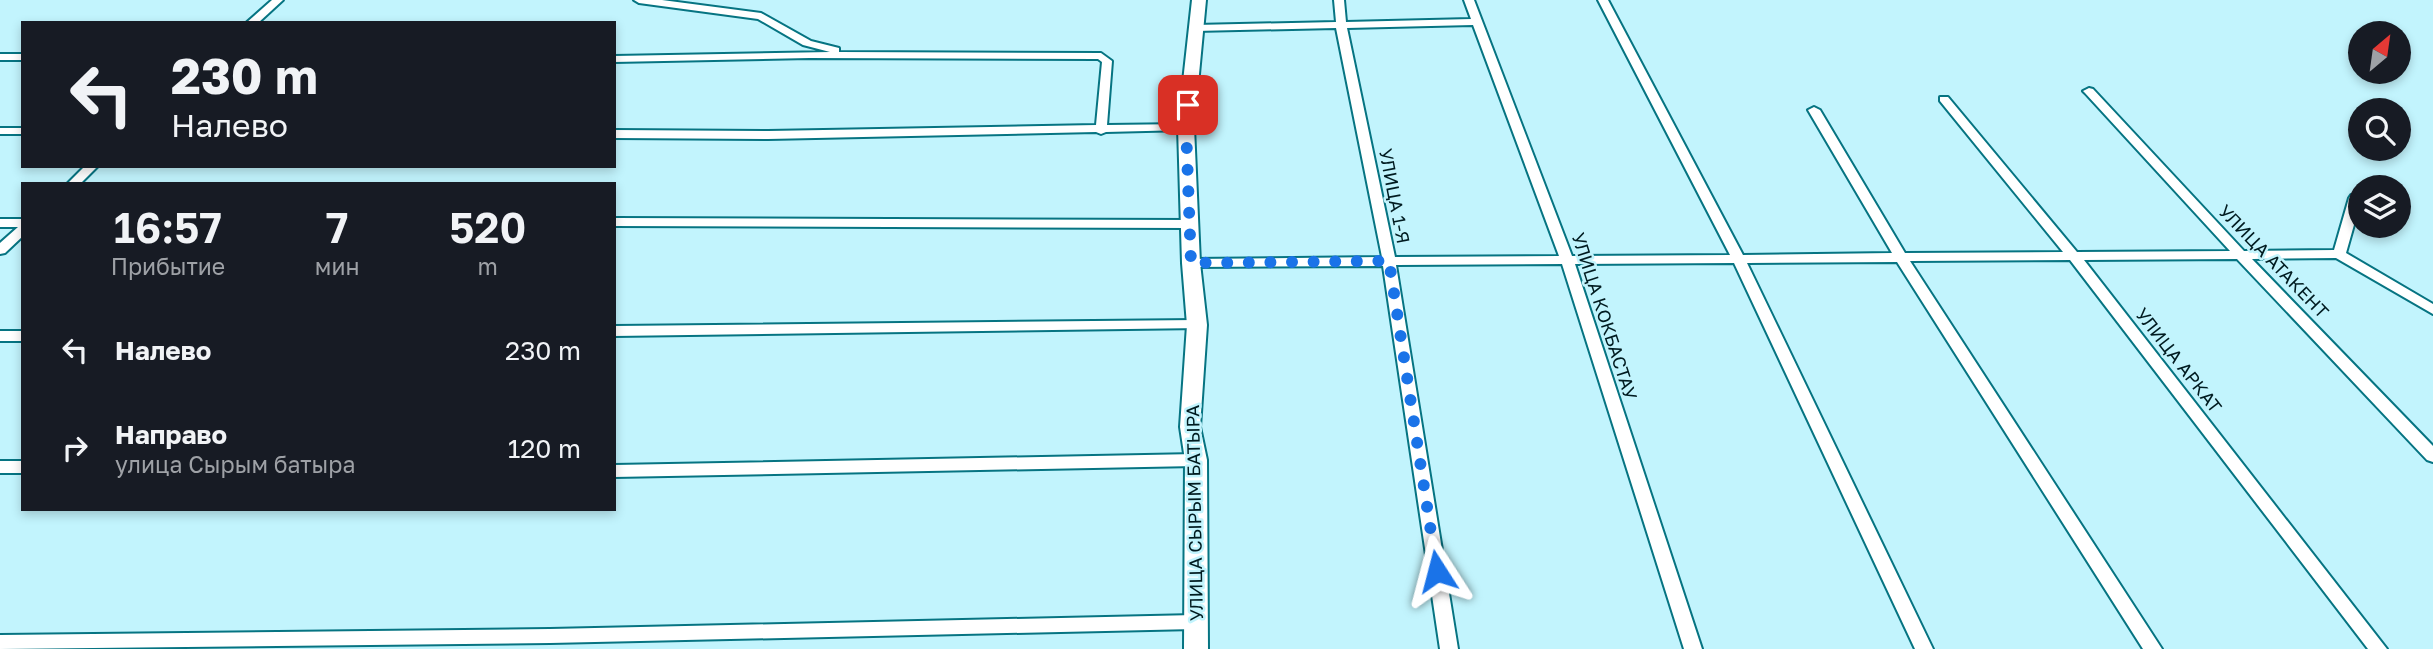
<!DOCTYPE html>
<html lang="ru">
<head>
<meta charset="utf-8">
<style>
  :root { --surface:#171b24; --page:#242831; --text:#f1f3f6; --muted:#9ea1a6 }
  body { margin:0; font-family:"Golos Text",sans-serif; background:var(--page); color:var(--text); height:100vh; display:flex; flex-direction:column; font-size:26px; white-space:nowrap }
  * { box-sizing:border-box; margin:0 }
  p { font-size:23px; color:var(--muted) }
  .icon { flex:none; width:38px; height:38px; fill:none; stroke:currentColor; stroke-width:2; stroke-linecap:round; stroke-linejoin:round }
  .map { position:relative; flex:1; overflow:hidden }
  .side { position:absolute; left:21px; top:182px; width:595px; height:329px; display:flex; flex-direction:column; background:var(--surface); border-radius:0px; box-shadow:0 4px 10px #0003 }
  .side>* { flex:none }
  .top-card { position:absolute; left:21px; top:21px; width:595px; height:147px; border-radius:0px; box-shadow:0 4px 10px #0003; background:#171b24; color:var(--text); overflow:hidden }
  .needle { width:46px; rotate:29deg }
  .tools { position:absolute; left:2348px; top:21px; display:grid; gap:14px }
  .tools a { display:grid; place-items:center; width:63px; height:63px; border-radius:50%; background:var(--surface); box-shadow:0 4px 10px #0003; font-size:35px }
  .pin { position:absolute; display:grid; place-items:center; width:60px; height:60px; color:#fff; margin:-30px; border-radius:14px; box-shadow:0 4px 10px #0006 }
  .me { position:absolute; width:77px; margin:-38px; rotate:351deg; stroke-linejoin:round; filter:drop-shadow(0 0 5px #0008) }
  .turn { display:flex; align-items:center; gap:24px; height:147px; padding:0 35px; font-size:32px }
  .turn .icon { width:91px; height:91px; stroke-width:2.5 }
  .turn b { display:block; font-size:49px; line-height:60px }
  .eta { display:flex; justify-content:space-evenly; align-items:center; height:119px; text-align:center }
  .eta b { font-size:42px; font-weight:600; line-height:49px }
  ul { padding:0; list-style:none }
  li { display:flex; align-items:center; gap:21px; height:98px; padding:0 35px }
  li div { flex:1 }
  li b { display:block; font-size:26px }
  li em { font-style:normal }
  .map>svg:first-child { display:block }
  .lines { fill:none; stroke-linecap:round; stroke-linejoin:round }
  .street-casing { stroke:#067482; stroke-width:4 }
  .secondary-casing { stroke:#067482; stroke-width:4 }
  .street { fill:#fff; fill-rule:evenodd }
  .secondary { fill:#fff; fill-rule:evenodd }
  .route { stroke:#1a73e8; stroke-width:12; stroke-dasharray:0 21.6 }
  .labels { text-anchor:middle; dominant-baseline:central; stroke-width:5; stroke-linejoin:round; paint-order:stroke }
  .street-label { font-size:18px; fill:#001b20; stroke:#c2f4fd }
</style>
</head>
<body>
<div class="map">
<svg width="2433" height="649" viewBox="0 0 2433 649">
  <rect width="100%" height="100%" fill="#c2f4fd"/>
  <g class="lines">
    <g class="street-casing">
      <g id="street">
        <polygon points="272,0 283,0 258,23 246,23"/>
        <polygon points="634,0 662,0 761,13 811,41 839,48 839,52 1101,53 1112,61 1107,125 1186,124 1192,127 1186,130 1106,132 1101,134 1096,132 768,139 614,138 614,130 768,131 1096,125 1102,62 1098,59 809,58 614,62 614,56 830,52 803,45 758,19 639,3"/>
        <path d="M1334 0H1344L1346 22 1471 19 1464 0H1474L1572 256 1730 255 1598 0H1608L1743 255 1892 253 1808 110 1814 107 1820 110 1905 253 2063 252 1940 101V97H1948L2077 252 2230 251 2085 93 2083 91 2089 88 2093 89 2244 251 2334 250 2349 198 2351 195H2359L2361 200 2346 253 2433 304V314L2336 258 2252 259 2433 446V462L2427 460 2237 259 2084 260 2387 649H2368L2070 260 1910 261 2162 649H2143L1897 262 1747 263 1933 649H1915L1734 263 1575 264 1702 649H1684L1562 264 1396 265 1458 649H1440L1383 266 1191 267 1184 263 1191 259 1382 257 1336 28 1195 31 1190 28 1195 25 1336 22ZM1473 25 1559 256 1395 257 1347 28Z"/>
        <rect x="0" y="54" width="23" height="6"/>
        <rect x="0" y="128" width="23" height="6"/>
        <polygon points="85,166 98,166 80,184 67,184"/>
        <polygon points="614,218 1191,220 1197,224 1191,228 614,226"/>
        <polygon points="0,219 23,219 23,236 5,253 0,254 0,243 18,227 0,227"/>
        <polygon points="1197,320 1202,322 1204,325 1202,328 614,336 614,326"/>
        <rect x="0" y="331" width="23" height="10"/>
        <polygon points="1196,454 1202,456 1204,460 1202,464 1196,466 614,477 614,465"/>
        <rect x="0" y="461" width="23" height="12"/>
        <polygon points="1195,615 1201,617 1204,622 1201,627 1195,629 550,643 0,649 0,635 550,629"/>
      </g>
    </g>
    <g class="secondary-casing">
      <polygon id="secondary" points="1192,0 1206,0 1194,127 1200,263 1207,325 1200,427 1207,460 1208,649 1184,649 1185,460 1180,427 1187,325 1182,263 1178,127"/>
    </g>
    <use href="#street" class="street"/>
    <use href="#secondary" class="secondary"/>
  </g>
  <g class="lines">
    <polyline class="route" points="1188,105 1186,127 1191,263 1389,261 1437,571"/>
  </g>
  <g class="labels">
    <g class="street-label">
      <text transform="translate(1395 196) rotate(79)">УЛИЦА 1-Я</text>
      <text transform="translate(2274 261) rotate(46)">УЛИЦА АТАКЕНТ</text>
      <text transform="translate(1605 316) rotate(72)">УЛИЦА КОКБАСТАУ</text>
      <text transform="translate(2179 360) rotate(52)">УЛИЦА АРКАТ</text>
      <text transform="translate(1194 513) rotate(-91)">УЛИЦА СЫРЫМ БАТЫРА</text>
    </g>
  </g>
</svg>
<div class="tools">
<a><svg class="needle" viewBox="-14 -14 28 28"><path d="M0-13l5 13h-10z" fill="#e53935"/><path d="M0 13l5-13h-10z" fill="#9ea1a6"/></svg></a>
<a><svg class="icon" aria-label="search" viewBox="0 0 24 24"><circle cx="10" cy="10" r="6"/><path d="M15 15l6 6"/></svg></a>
<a><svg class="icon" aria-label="layers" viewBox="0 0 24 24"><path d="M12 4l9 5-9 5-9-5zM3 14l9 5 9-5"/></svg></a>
</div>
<div class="pin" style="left:1188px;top:105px;background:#d93025"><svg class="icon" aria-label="arrive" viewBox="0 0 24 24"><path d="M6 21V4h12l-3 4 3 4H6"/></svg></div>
<svg class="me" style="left:1437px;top:571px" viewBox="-20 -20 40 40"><path d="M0-17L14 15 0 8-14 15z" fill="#1a73e8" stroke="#fff" stroke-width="4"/></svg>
<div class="top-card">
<div class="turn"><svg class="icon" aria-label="left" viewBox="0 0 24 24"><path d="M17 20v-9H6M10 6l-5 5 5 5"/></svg><div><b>230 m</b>Налево</div></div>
</div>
<section class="side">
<div class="eta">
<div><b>16:57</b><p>Прибытие</p></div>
<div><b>7</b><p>мин</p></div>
<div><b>520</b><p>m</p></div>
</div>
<ul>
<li><svg class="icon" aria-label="left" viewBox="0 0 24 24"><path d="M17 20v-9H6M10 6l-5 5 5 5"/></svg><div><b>Налево</b></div><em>230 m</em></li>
<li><svg class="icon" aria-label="right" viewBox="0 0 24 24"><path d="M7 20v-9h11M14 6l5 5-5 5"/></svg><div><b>Направо</b><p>улица Сырым батыра</p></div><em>120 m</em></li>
</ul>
</section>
</div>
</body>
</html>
